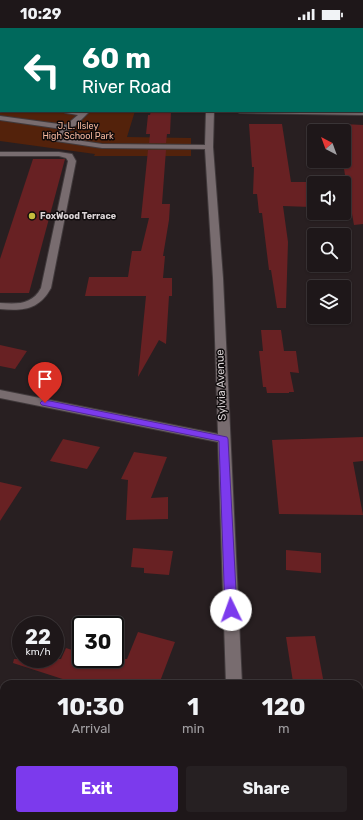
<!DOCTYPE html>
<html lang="en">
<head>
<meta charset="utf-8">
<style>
  :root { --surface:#1e1719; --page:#262022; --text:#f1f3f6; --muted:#a19fa2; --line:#3c3638; --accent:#7c3aed }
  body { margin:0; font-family:Rubik,sans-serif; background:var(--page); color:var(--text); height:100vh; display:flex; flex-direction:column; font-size:15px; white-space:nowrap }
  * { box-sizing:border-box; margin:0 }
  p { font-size:13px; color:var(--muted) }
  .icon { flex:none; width:22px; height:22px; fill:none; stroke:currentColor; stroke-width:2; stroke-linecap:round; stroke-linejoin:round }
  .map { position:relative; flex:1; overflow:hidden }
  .side { position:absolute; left:0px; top:652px; width:363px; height:140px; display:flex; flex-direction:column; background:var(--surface); border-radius:12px 12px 0 0; box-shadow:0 1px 3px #0004,0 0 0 1px var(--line) }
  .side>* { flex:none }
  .hud { position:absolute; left:0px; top:0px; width:363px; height:84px; box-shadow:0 1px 3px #0004,0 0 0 1px var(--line); background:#00695c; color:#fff; overflow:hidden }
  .needle { width:26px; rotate:319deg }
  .controls { position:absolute; left:307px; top:96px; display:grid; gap:8px }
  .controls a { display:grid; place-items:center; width:44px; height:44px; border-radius:4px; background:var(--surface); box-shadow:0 1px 3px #0004,0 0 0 1px var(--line); font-size:20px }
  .speed { position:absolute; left:12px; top:588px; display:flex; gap:8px; font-size:20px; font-weight:700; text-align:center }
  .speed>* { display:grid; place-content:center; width:52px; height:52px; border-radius:50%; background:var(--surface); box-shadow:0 1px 3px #0004,0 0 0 1px var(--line); line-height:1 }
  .speed small { font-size:10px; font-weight:400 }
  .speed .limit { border:2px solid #111; border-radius:6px; background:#fff; color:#111 }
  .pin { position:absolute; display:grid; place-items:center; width:34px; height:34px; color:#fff; margin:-41px -17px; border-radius:50% 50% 50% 0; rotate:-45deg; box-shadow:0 0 4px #0007 }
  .pin .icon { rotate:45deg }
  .me { position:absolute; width:44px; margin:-22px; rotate:357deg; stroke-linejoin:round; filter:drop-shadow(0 0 3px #0008) }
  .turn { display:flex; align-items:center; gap:14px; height:84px; padding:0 16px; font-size:18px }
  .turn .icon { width:52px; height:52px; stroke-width:2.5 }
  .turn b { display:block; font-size:28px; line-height:34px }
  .eta { display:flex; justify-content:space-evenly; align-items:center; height:68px; text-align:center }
  .eta b { font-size:24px; font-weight:700; line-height:28px }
  .cta { display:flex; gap:8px; margin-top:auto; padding:8px 16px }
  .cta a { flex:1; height:46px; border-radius:4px; background:var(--accent); color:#fff; font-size:16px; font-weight:700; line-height:46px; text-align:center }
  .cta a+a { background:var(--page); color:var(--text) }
  .status { display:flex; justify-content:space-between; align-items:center; height:28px; padding:0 20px; background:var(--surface); direction:ltr }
  .status svg { height:11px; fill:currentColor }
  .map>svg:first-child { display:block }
  .green { fill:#53220b }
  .building { fill:#682123 }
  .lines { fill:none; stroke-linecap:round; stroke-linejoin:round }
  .minor-casing { stroke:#413a3c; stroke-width:2 }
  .major-casing { stroke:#413a3c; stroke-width:2 }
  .minor { fill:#786c6f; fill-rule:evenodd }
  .major { fill:#9d6e8b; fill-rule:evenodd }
  .route { fill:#7c3aed; stroke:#51269a }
  .poi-dot { fill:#c5bc3d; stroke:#0e0a0b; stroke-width:1.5 }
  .labels { text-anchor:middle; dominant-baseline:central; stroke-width:3; stroke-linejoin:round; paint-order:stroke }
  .far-park-label { font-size:9px; fill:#f3b69d; stroke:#0e0a0b }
  .far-poi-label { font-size:9px; font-weight:bold; fill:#dbd4d6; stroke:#0e0a0b; text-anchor:start }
  .street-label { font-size:11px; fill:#dbd4d6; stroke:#0e0a0b }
</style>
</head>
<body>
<div class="status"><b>10:29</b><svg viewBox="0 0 49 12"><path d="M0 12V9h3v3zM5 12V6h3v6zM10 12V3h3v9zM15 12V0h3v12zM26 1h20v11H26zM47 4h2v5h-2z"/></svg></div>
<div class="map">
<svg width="363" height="792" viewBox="0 0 363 792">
  <rect width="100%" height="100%" fill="#281f21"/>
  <polygon class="green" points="0,0 363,0 363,22 362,1 1,1 1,83 135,83 127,109 191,110 191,128 94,128 95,126 0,113"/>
  <g class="building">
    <polygon points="151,83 171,83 170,106 167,106 166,115 149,115 150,106 146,106 148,87 150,87"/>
    <polygon points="249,96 282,96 291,154 307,154 311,179 283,178 288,214 286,280 277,280 271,242 269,242 262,185 259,185 257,166 253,166 254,139 252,139"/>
    <polygon points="344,96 363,97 363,196 354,197 344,141"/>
    <polygon points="148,122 166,122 162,176 170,176 169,192 163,228 165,228 163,250 172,250 172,268 169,268 166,316 159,312 138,349 146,268 85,268 89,249 128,249 132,223 141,223 149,190 141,190"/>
    <polygon points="33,131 65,131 29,265 0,265 0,231"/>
    <polygon points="261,302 281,302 284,323 296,323 299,345 290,344 294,364 289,364 289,365 267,365 266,359 263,359 259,323 263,323"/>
    <polygon points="0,317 27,323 15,341 0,338"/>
    <polygon points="363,409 363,433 353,434 363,487 279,486 272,412"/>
    <polygon points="63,411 100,419 87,441 50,433"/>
    <polygon points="134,424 167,429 151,470 168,469 168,491 126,492 128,452 121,451"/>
    <polygon points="0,454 22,459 0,493"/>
    <polygon points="133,520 173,523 169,547 144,545 144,540 131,539"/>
    <polygon points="286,522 321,525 321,545 286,542"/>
    <polygon points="138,604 175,614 159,656 78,656 13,635 14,631 61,631 66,620 81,625 81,631 127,631"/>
    <polygon points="315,608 324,656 303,656 302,653 293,654 286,609"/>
  </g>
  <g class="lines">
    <g class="minor-casing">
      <g id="minor">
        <rect x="362" y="47" width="1" height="7"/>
        <rect x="0" y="72" width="1" height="4"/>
        <polygon points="62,83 85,83 88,85 71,102 62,107 58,105 62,101 0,92 0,88 66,97 78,87 66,85"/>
        <polygon points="206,83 214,83 213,119 223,250 242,656 226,656 218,414 0,370 0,362 218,406 213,250 205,121 102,120 56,113 52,111 56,109 102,116 205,117"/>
        <polygon points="236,83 363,83 363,87 240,85"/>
        <path d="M0 124H59L72 126 76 133 51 260C39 282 23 283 0 281V275C17 276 32 277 41 260L68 133 66 130 59 128H0Z"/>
        <polygon points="34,788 52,788 50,792 32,792"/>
      </g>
    </g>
    <g class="major-casing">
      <g id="major">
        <polygon points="0,697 4,698 4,714 0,713"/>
        <polygon points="359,779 363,779 363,792 352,792 350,788 359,788"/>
      </g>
    </g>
    <use href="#minor" class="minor"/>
    <use href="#major" class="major"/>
  </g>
  <polygon class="route" points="45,372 227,409 228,411 237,582 235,586 231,587 227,586 225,582 219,413 42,377 40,375 42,373"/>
  <circle class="poi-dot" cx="32" cy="188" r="4"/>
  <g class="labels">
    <g class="far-park-label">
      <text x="78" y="98">J. L. Ilsley<tspan x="78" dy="10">High School Park</tspan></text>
    </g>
    <g class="far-poi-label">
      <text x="40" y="188">FoxWood Terrace</text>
    </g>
    <g class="street-label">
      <text transform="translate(221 357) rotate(-92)">Sylvia Avenue</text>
    </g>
  </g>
</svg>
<div class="controls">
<a><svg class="needle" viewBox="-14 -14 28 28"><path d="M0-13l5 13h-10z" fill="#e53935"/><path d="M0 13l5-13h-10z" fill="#a19fa2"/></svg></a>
<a><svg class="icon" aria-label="sound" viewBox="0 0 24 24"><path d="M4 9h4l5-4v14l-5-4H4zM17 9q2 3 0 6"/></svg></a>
<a><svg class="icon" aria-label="search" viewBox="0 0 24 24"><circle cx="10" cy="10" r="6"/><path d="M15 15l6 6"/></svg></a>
<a><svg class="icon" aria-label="layers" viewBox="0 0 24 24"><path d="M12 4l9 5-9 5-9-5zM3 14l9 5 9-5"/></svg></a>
</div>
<div class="speed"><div>22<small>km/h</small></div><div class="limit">30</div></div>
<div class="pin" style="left:45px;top:375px;background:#d93025"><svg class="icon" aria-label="arrive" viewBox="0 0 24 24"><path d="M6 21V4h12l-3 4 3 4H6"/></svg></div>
<svg class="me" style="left:231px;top:582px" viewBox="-20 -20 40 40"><circle r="19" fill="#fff"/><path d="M0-13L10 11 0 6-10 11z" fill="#7c3aed"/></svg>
<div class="hud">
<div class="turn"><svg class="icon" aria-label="left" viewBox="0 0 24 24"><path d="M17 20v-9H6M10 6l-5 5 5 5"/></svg><div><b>60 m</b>River Road</div></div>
</div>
<section class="side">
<div class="eta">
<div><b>10:30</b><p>Arrival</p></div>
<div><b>1</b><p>min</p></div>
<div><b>120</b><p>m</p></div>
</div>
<div class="cta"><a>Exit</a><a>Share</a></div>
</section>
</div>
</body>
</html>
